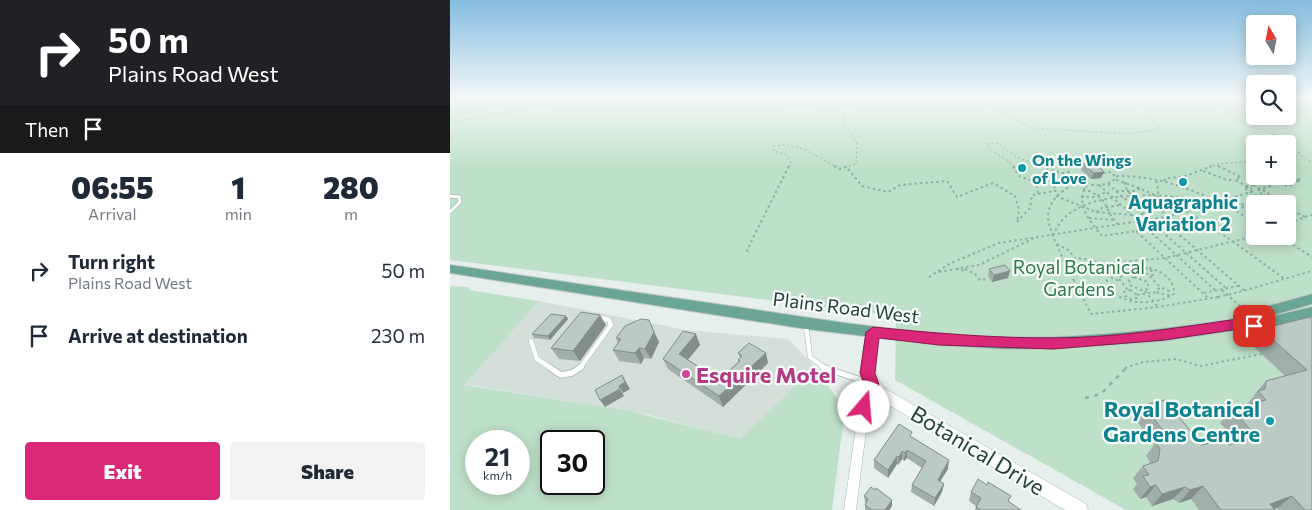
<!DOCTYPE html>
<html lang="en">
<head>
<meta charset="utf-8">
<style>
  :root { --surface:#fff; --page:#f2f2f3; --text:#1f2937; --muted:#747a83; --accent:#db2777 }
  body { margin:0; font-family:Commissioner,sans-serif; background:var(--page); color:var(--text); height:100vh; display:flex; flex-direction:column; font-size:19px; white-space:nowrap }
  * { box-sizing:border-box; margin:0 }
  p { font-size:16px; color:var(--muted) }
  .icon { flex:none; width:28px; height:28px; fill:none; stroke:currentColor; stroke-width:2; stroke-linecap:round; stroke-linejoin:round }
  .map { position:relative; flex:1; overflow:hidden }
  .details { display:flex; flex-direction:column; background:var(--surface); width:450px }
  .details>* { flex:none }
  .hud { background:#202124; color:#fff; overflow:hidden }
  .needle { width:32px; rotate:350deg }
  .fabs { position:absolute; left:796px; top:15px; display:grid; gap:10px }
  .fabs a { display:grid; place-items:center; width:50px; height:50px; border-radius:5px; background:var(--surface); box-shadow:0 2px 12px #0003; font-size:25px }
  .speed { position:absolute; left:15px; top:430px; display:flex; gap:10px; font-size:25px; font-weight:700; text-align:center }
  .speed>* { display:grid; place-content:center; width:65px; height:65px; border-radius:50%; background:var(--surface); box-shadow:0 2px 12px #0003; line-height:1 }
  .speed small { font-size:12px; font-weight:400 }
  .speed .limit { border:2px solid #111; border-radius:8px; background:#fff; color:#111 }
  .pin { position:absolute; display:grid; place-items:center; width:42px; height:42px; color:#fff; margin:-21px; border-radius:10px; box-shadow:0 2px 8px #0006 }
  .me { position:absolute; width:55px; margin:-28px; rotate:18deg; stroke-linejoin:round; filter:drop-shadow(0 0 4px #0008) }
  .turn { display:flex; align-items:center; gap:18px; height:105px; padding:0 25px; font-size:22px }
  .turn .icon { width:65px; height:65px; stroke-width:2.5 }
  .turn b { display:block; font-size:35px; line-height:42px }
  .then { display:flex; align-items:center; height:48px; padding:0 25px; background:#0003; gap:10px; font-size:19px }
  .eta { display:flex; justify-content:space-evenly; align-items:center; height:85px; text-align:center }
  .eta b { font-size:30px; font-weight:800; line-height:35px }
  .action { display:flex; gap:10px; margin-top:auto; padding:10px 25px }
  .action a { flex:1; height:58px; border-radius:5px; background:var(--accent); color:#fff; font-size:20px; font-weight:800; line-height:58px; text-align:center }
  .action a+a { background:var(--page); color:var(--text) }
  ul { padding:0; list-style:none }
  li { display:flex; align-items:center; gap:15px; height:65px; padding:0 25px }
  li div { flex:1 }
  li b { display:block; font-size:19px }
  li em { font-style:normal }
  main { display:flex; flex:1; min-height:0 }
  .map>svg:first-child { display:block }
  .built { fill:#d4dfda }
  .green { fill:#bfe0c8; fill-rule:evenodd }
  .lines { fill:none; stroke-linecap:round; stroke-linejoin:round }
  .stream { stroke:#8ec9d4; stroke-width:2.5 }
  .service-far2-casing { stroke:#a8b8b2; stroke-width:4.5 }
  .service-far1-casing { stroke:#a8b8b2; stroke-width:5.5 }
  .service-casing { stroke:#a8b8b2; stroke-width:7 }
  .minor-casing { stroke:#a8b8b2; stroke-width:1 }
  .tertiary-casing { stroke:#a8b8b2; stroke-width:1 }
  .primary-casing { stroke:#c2cac8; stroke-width:2 }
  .path-far2 { stroke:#86b3a5; stroke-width:1; stroke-dasharray:2 2.5; stroke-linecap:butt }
  .path-far1 { stroke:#86b3a5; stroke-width:2; stroke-dasharray:2.5 3; stroke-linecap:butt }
  .path { stroke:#86b3a5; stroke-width:2.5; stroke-dasharray:4 5.5; stroke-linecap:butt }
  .service-far2 { stroke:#fff; stroke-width:3 }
  .service-far1 { stroke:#fff; stroke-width:4.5 }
  .service { stroke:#fff; stroke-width:5.5 }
  .minor { fill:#fff; fill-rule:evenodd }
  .tertiary { fill:#fff; fill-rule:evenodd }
  .primary { fill:#6aa596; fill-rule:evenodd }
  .path-bridge { stroke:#86b3a5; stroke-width:2; stroke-dasharray:2.5 3; stroke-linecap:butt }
  .wall { fill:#a1aea9 }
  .shaded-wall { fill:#838d89 }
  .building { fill:#bbcac4; stroke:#838d89 }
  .route { fill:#db2777; stroke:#8e194d }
  .culture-dot { fill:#0f9aa8; stroke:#f7fbf9; stroke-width:2 }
  .hotel-dot { fill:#d1479c; stroke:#f7fbf9; stroke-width:2 }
  .labels { text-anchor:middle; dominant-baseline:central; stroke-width:4.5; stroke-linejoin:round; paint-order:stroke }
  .far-culture-label { font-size:16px; font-weight:bold; fill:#0d838f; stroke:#f7fbf9; text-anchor:start }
  .culture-label { font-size:19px; font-weight:bold; fill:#0d838f; stroke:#f7fbf9 }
  .park-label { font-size:19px; fill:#2d7a4b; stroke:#f7fbf9 }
  .street-label { font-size:19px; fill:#24423a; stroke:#f7fbf9 }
  .near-hotel-label { font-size:22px; font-weight:bold; fill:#b23c85; stroke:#f7fbf9; text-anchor:start }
  .near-culture-label { font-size:22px; font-weight:bold; fill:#0d838f; stroke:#f7fbf9; text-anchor:end }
  .near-street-label { font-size:22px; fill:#24423a; stroke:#f7fbf9 }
</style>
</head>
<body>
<main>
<section class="details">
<div class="hud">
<div class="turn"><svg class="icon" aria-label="right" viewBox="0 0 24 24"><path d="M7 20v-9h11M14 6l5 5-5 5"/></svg><div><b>50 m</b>Plains Road West</div></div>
<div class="then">Then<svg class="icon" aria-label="arrive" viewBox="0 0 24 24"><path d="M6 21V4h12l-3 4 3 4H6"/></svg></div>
</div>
<div class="eta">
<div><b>06:55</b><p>Arrival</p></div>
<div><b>1</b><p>min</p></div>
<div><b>280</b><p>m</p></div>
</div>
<ul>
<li><svg class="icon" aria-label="right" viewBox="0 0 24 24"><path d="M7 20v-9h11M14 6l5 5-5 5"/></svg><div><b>Turn right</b><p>Plains Road West</p></div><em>50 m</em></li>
<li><svg class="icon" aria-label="arrive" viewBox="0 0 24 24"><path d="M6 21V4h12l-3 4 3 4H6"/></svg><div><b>Arrive at destination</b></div><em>230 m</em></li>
</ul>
<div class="action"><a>Exit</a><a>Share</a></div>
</section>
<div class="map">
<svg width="862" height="510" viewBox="0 0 862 510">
  <rect width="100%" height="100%" fill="#e6efeb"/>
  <polygon class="built" points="89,301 236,330 338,339 365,367 290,440 199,415 13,384"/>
  <g class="green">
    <path d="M0 97H805V116H838V97H862V510H676L445 380 446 316 0 260ZM805 144H838V176H805ZM805 204H838V236H805Z"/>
    <path d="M0 286 19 287V290L89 301 14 385 179 411 290 439 365 367 395 409 382 510H0ZM26 441H69V484H26ZM101 441H144V484H101Z"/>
  </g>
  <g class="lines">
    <polyline class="stream" points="339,105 356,105 369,100"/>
    <g class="service-far2-casing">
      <polyline id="service-far2" points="0,196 9,197 10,202 0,212"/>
    </g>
    <g class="service-far1-casing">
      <g id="service-far1">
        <polyline points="356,326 360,357 375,368"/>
        <polyline points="81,341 87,359 101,368"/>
        <polyline points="130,368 161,325 159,320 153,318"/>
      </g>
    </g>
    <g class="service-casing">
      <g id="service">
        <polyline points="99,367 111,375 122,373 131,367"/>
        <polyline points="372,367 420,383"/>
      </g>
    </g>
    <g class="minor-casing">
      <polygon id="minor" points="422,380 425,381 427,384 419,407 406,510 394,510 409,407 417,384 419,381"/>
    </g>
    <g class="tertiary-casing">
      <path id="tertiary" d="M423 327 427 329 429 332C425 352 421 371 434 388L636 504 638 510H615L424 396C409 375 411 356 417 332L419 329Z"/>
    </g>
    <g class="primary-casing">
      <path id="primary" d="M0 265C98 279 196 294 294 308 380 321 468 335 555 337 631 339 708 330 784 319L789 314 862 294V304L806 320 862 307V317L804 332 788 330 713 341 603 349H554L489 345 356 329 0 273Z"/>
    </g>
    <g class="path-far2">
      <polyline points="381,97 395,106"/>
      <path d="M518 97C543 103 561 122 585 128L678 134 700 131 709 127 691 106 700 97"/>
      <polyline points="751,97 765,103 784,118 827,136 862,163"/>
      <polyline points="395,106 428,97"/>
      <polyline points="395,106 394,123 407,142 406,164 395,167"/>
      <polyline points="0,117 84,97"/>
      <polyline points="0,123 129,98 200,104 230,97"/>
      <polyline points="838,161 843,160 849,153"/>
      <polyline points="767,164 805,161"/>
      <path d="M339 167 341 163 335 154 324 151 323 147C345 139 368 158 387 167"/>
      <path d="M564 167C557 156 542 156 537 144L548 143 566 157 594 167"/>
      <polyline points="759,167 765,165 770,167"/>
    </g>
    <g class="path-far1">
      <polyline points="384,166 390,169 399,166"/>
      <polyline points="563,166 569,176 586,182 588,194"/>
      <polyline points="591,166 615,175 617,180 603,188 608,194"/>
      <polyline points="768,166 791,177 785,180 802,189"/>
      <polyline points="398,169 412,186 438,192 450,185 497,181 507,197 543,183 565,196 569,210 567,222"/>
      <polyline points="753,171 777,180 785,180"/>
      <polyline points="612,173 620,172"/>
      <polyline points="653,173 661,172 667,178"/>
      <polyline points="838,178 843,183 851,180 845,177"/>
      <polyline points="832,179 841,183"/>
      <path d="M666 180C731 200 782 241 836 280"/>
      <polyline points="629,181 625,178 631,177"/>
      <polyline points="714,181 716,178 733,177 762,166"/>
      <polyline points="825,181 834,183 836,186 845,185"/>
      <path d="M675 182C675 201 706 204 717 216"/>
      <polyline points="658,184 777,289"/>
      <path d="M637 185C624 204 640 221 652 236L686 231 759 299"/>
      <polyline points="649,185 766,291"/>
      <polygon points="803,185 818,193 819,196 809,197 794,188"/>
      <path d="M633 189C662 198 652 210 669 225"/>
      <polyline points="808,190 826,184 824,180 838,178 839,175 849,182"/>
      <polyline points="666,191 685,191 692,187"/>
      <polyline points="810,193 830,204"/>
      <polyline points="606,196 646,212 682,215"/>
      <polyline points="631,197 644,197 657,192"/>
      <polyline points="782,198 795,206 786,211"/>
      <polyline points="681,204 708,201"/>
      <polyline points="838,208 855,217 838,224"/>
      <polyline points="713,211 724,203"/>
      <polyline points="646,212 652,208 671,205"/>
      <path d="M692 214C708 208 711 196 706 180"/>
      <polyline points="855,217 862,215"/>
      <polyline points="639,218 663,220"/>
      <polyline points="746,219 718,225 795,291"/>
      <polyline points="567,222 580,208 582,195 604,191"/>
      <polyline points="708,227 718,225"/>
      <polyline points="686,231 696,229"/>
      <path d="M602 235C606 230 609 224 613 219 647 186 725 195 768 202"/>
      <polyline points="829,236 862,257"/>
      <polyline points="607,244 620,251 624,258 644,260 649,266"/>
      <polyline points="298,252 297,250 339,166"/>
      <polyline points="675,265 684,277"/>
      <path d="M683 265C700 267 725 273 724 294 702 308 656 306 656 273L664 268Z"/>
      <polyline points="619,267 715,258 805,236"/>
      <polyline points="507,268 511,271 516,269"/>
      <polygon points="695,268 702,271 703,275 692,273 691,269"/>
      <polyline points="515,269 525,274 530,280 538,279"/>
      <circle cx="666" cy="275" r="5"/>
      <polyline points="489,272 529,265 584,238"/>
      <polyline points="672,274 691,273"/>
      <polyline points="700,276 710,287"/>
      <polyline points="479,277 501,263 549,243 721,216 804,191"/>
      <polygon points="684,277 698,282 698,289 691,290 680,285 679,280"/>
      <polyline points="669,279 678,290"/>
      <polygon points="712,288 719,291 719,295 708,293 707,289"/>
      <polygon points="680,290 686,294 687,298 681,299 675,296 674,292"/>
      <polyline points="772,290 790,306"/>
      <polyline points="695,291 708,307"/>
      <polyline points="789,292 862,271"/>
      <polyline points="754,293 788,286"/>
      <polyline points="687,295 707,292"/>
      <path d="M768 297 708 307 641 314C632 295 596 232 598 215 600 198 614 189 628 182 642 186 658 188 668 176 719 176 762 197 805 222"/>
      <polyline points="675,368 693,362 726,359 750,366 812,354"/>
    </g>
    <polyline class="path" points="635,398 651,394 677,367"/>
    <use href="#service-far2" class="service-far2"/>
    <use href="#service-far1" class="service-far1"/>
    <use href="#service" class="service"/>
    <use href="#minor" class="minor"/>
    <use href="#tertiary" class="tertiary"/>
    <use href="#primary" class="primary"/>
    <polyline class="path-bridge" points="768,297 789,292"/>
  </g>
  <g class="wall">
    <polygon points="633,164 651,178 641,179 631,170"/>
    <polygon points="801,200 824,204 805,204 805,212 797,207"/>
    <polygon points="539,269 558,278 542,282 538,276"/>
    <polygon points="116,316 118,319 100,340 84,338 82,334"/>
    <polygon points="860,317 862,510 828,510 827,508 824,509 825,510 749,510 741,499 729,503 723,499 702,506 696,497 690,499 683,489 687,484 683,478 693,466 700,464 700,462 696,456 704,445 685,418 694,405 752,445 779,445 788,443 770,423 782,409 796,405 804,396 804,395 816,381 835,376 800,343 811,329"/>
    <polygon points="199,320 209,342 201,359 194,358 191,364 169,361 163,350 168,343 166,338"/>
    <polygon points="156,325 130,361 109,359 101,348"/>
    <polygon points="250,345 238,360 269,380 288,362 288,360 290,358 288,353 318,363 273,407 218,369 213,359"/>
    <polygon points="462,438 498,469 490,481 494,484 492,492 484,506 461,492 462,485 472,468 457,458 454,461 452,459 448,465 447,464 438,478 424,468 424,460"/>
    <polygon points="537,485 561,496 558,502 571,510 525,510 526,506 519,501 521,492"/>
    <polygon points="414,496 442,506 439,510 415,510 415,505 416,503 415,502"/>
  </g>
  <g class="shaded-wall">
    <polygon points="654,172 651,178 641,179 644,173"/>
    <polygon points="843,214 838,220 838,215"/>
    <polygon points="560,271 558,278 542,282 544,275"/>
    <polygon points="150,315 156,325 130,361 123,351"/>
    <polygon points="116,316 118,319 100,340 98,336"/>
    <polygon points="204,332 209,342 201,359 195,349"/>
    <polygon points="246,334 250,345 234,364 229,354"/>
    <polygon points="189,348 194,358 191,364 185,353"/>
    <polygon points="316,353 318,363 273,407 269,396"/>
    <polygon points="172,375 180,389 173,393 169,386"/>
    <polygon points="170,389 174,396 155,407 150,400"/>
    <polygon points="457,450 457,458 454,461 455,453"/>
    <polygon points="452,451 452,459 448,465 449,457"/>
    <polygon points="447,456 447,464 438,478 438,470"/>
    <polygon points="499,460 498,469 486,488 488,480"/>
    <polygon points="494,484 492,492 484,506 485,498"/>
    <polygon points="706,485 696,497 690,499 700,487"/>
    <polygon points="753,486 741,499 729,503 740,490"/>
    <polygon points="735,487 723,499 702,506 712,494"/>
    <polygon points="842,496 827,508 821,510 820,504"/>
    <polygon points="442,500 442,506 439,510 435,510"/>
  </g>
  <g class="building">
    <polygon points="644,162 654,172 644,173 633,164"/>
    <polygon points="811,197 824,204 807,204 801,200"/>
    <polygon points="838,211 843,214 838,215"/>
    <polygon points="555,265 560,271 544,275 539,269"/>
    <polygon points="131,312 150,315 123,351 101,348"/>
    <polygon points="101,314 116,316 98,336 82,334"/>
    <polygon points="860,317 862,319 862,510 855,510 842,496 820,504 825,510 771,510 753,486 740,490 735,487 712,494 706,485 700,487 693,476 699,475 693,466 708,461 710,449 706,443 719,439 694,405 715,400 752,445 774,439 779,445 807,437 782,409 816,400 808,391 815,389 816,381 857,370 811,329"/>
    <polygon points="191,319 199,320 204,332 195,349 189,348 185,353 163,350 171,339 166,338 175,326"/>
    <polygon points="233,331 246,334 229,354 269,380 290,361 288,360 292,356 288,353 299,343 316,353 269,396 213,359"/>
    <polygon points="172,375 175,382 169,386 170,389 150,400 145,390"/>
    <polygon points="449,424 462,432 460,436 499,460 488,480 494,484 485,498 462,485 476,461 457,450 455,453 452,451 449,457 447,456 438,470 424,460"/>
    <polygon points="528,479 537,485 538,482 561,496 558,501 571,510 531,510 526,507 531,498 521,492"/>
    <polygon points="421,487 425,490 426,488 442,500 435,510 422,510 415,505 418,499 414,496"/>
  </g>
  <linearGradient id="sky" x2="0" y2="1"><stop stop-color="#84bce0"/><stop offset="0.58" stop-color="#f4f8f6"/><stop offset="1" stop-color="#f4f8f6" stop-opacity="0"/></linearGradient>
  <rect width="862" height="168" fill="url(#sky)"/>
  <path class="route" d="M788 319 804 320 810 326 804 331 788 329 714 340 603 349 489 345 429 338 425 373 429 384 419 412 414 414 408 412 406 407 414 384 410 373 416 332 423 327C482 333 542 338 602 338 664 338 727 328 788 319Z"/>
  <g class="culture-dot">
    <circle cx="572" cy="168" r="5"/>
    <circle cx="733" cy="182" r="5"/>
    <circle cx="820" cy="421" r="5"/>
  </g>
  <circle class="hotel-dot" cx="236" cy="374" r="5"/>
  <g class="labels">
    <g class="far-culture-label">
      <text x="582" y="159">On the Wings<tspan x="582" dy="18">of Love</tspan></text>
    </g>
    <g class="culture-label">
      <text x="733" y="201">Aquagraphic<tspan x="733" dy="22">Variation 2</tspan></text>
    </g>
    <g class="park-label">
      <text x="629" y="266">Royal Botanical<tspan x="629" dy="22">Gardens</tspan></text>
    </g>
    <g class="street-label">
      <text transform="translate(396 307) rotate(7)">Plains Road West</text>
    </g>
    <g class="near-hotel-label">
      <text x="246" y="374">Esquire Motel</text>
    </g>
    <g class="near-culture-label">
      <text x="810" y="408">Royal Botanical<tspan x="810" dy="25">Gardens Centre</tspan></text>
    </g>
    <g class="near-street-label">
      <text transform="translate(528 450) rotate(31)">Botanical Drive</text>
    </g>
  </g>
</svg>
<div class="fabs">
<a><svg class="needle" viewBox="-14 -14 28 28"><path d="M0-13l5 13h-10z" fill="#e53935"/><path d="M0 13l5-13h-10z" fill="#747a83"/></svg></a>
<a><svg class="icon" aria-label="search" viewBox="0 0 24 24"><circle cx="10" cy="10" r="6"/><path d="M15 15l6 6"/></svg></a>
<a>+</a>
<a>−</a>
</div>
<div class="speed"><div>21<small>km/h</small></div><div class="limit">30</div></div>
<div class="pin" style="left:804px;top:326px;background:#d93025"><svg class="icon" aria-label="arrive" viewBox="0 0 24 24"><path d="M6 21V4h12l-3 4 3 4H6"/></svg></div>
<svg class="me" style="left:414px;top:407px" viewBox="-20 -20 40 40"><circle r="19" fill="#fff"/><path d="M0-13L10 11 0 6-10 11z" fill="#db2777"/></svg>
</div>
</main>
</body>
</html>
